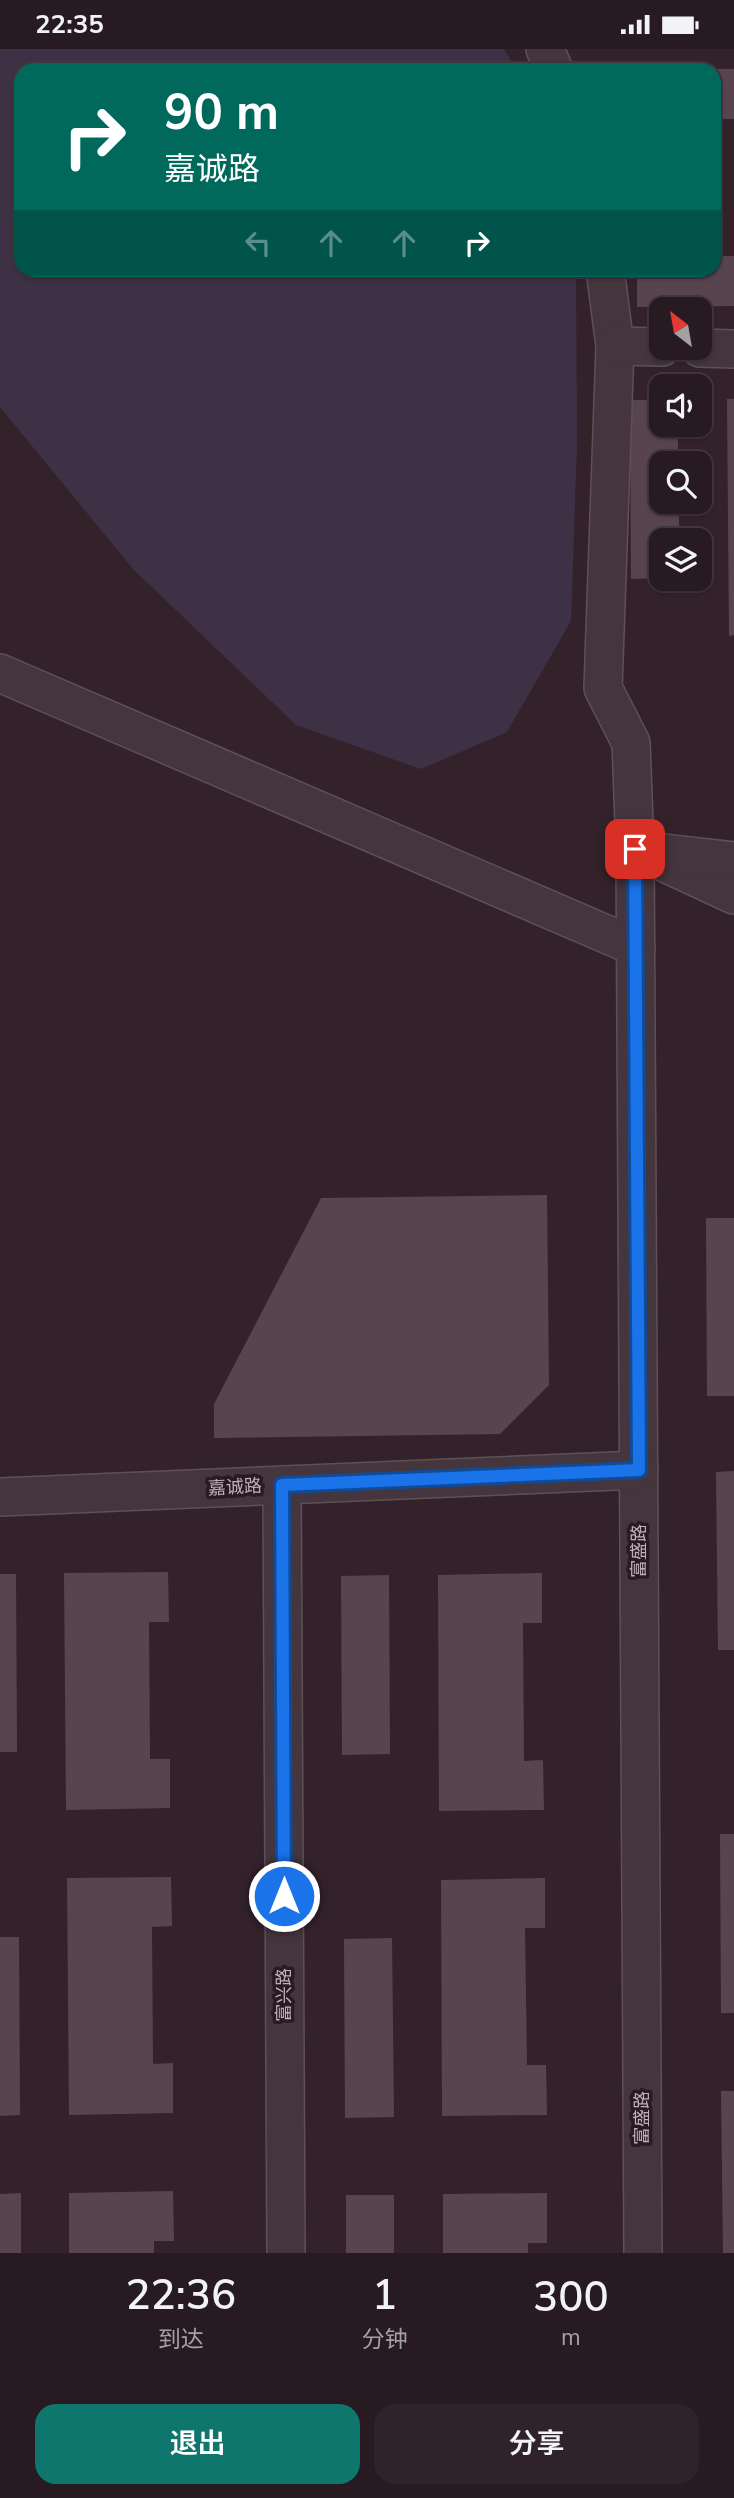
<!DOCTYPE html>
<html lang="zh">
<head>
<meta charset="utf-8">
<style>
  :root { --surface:#271a20; --page:#2f2329; --text:#f1f3f6; --muted:#a4a1a5; --line:#43383e; --accent:#0f766e }
  body { margin:0; font-family:"Nunito Sans","Noto Sans SC",sans-serif; background:var(--page); color:var(--text); height:100vh; display:flex; flex-direction:column; font-size:26px; white-space:nowrap }
  * { box-sizing:border-box; margin:0 }
  p { font-size:23px; color:var(--muted) }
  .icon { flex:none; width:38px; height:38px; fill:none; stroke:currentColor; stroke-width:2; stroke-linecap:round; stroke-linejoin:round }
  .map { position:relative; height:2204px; overflow:hidden }
  .details { display:flex; flex-direction:column; background:var(--surface); flex:1 }
  .details>* { flex:none }
  .top-card { position:absolute; left:14px; top:14px; width:707px; height:214px; border-radius:21px; box-shadow:0 2px 5px #0004,0 0 0 2px var(--line); background:#00695c; color:#fff; overflow:hidden }
  .needle { width:46px; rotate:329deg }
  .buttons { position:absolute; left:649px; top:248px; display:grid; gap:14px }
  .buttons a { display:grid; place-items:center; width:63px; height:63px; border-radius:14px; background:var(--surface); box-shadow:0 2px 5px #0004,0 0 0 2px var(--line); font-size:35px }
  .pin { position:absolute; display:grid; place-items:center; width:60px; height:60px; color:#fff; margin:-30px; border-radius:14px; box-shadow:0 4px 10px #0006 }
  .me { position:absolute; width:77px; margin:-38px; rotate:0deg; stroke-linejoin:round; filter:drop-shadow(0 0 5px #0008) }
  .turn { display:flex; align-items:center; gap:24px; height:147px; padding:0 35px; font-size:32px }
  .turn .icon { width:91px; height:91px; stroke-width:2.5 }
  .turn b { display:block; font-size:49px; line-height:60px }
  .lanes { display:flex; align-items:center; height:66px; padding:0 35px; background:#0003; justify-content:center; gap:35px; direction:ltr }
  .lanes .off { opacity:.35 }
  .eta { display:flex; justify-content:space-evenly; align-items:center; height:119px; text-align:center }
  .eta b { font-size:42px; font-weight:600; line-height:49px }
  .action { display:flex; gap:14px; margin-top:auto; padding:14px 35px }
  .action a { flex:1; height:80px; border-radius:21px; background:var(--accent); color:#fff; font-size:28px; font-weight:600; line-height:80px; text-align:center }
  .action a+a { background:var(--page); color:var(--text) }
  .status { display:flex; justify-content:space-between; align-items:center; height:49px; padding:0 35px; background:var(--surface); direction:ltr }
  .status svg { height:19px; fill:currentColor }
  .map>svg:first-child { display:block }
  .green { fill:#3f3145 }
  .building { fill:#58444e }
  .lines { fill:none; stroke-linecap:round; stroke-linejoin:round }
  .minor-casing { stroke:#5f5058; stroke-width:40 }
  .minor { stroke:#45353d; stroke-width:37 }
  .route-casing { stroke:#114b97; stroke-width:18 }
  .route { stroke:#1a73e8; stroke-width:12 }
  .labels { text-anchor:middle; dominant-baseline:central; stroke-width:7; stroke-linejoin:round; paint-order:stroke }
  .street-label { font-size:18px; fill:#c1b0b8; stroke:#291b22 }
</style>
</head>
<body>
<div class="status"><b>22:35</b><svg viewBox="0 0 49 12"><path d="M0 12V9h3v3zM5 12V6h3v6zM10 12V3h3v9zM15 12V0h3v12zM26 1h20v11H26zM47 4h2v5h-2z"/></svg></div>
<div class="map">
<svg width="734" height="2204" viewBox="0 0 734 2204">
  <rect width="100%" height="100%" fill="#34222b"/>
  <polygon class="green" points="0,0 504,0 517,21 21,21 21,220 576,221 577,394 571,572 507,683 421,720 296,676 133,520 0,358"/>
  <g class="building">
    <polygon points="714,20 734,20 734,70 721,70 721,207 734,207 734,257 637,258 637,220 714,220"/>
    <polygon points="727,350 734,350 734,586 729,587"/>
    <polygon points="630,351 662,351 662,376 678,376 678,415 662,415 662,453 679,453 679,492 662,492 662,529 631,530"/>
    <polygon points="547,1146 549,1336 500,1385 214,1389 214,1355 321,1149"/>
    <polygon points="706,1169 734,1169 734,1347 707,1347"/>
    <polygon points="734,1422 734,1601 718,1601 716,1423"/>
    <polygon points="168,1523 169,1573 149,1573 150,1710 170,1710 170,1759 66,1761 64,1524"/>
    <polygon points="542,1524 542,1574 523,1574 524,1712 543,1711 544,1761 439,1762 438,1526"/>
    <polygon points="0,1525 16,1525 17,1703 0,1703"/>
    <polygon points="389,1526 390,1705 342,1706 341,1527"/>
    <polygon points="720,1785 734,1785 734,1964 721,1964"/>
    <polygon points="171,1828 172,1877 152,1878 153,2015 173,2014 173,2064 69,2066 67,1829"/>
    <polygon points="545,1829 545,1879 525,1879 527,2016 546,2016 547,2066 442,2067 441,1831"/>
    <polygon points="0,1888 19,1888 20,2066 0,2067"/>
    <polygon points="392,1889 394,2068 345,2069 344,1890"/>
    <polygon points="721,2042 734,2042 734,2204 723,2204"/>
    <polygon points="173,2142 174,2192 154,2192 154,2204 69,2204 69,2144"/>
    <polygon points="21,2144 21,2204 0,2204 0,2145"/>
    <polygon points="547,2144 547,2194 528,2194 528,2204 443,2204 443,2145"/>
    <rect x="346" y="2146" width="48" height="58"/>
  </g>
  <g class="lines">
    <g class="minor-casing">
      <g id="minor">
        <polyline points="545,0 554,21"/>
        <polyline points="605,220 615,297 603,639 631,694 635,800 643,2204"/>
        <polyline points="615,297 662,298"/>
        <polyline points="700,299 734,300"/>
        <polyline points="0,624 636,898"/>
        <polyline points="635,800 734,846"/>
        <polyline points="664,804 734,812"/>
        <polyline points="282,1436 286,2204"/>
        <polyline points="0,1448 639,1421"/>
      </g>
    </g>
    <use href="#minor" class="minor"/>
  </g>
  <g class="lines">
    <g class="route-casing">
      <polyline id="route" points="284,1847 282,1436 639,1421 635,800"/>
    </g>
    <use href="#route" class="route"/>
  </g>
  <g class="labels">
    <g class="street-label">
      <text transform="translate(235 1438) rotate(-3)">嘉诚路</text>
      <text transform="translate(639 1502) rotate(-90)">富盛路</text>
      <text transform="translate(284 1946) rotate(-90)">富兴路</text>
      <text transform="translate(642 2069) rotate(-90)">富盛路</text>
    </g>
  </g>
</svg>
<div class="buttons">
<a><svg class="needle" viewBox="-14 -14 28 28"><path d="M0-13l5 13h-10z" fill="#e53935"/><path d="M0 13l5-13h-10z" fill="#a4a1a5"/></svg></a>
<a><svg class="icon" aria-label="sound" viewBox="0 0 24 24"><path d="M4 9h4l5-4v14l-5-4H4zM17 9q2 3 0 6"/></svg></a>
<a><svg class="icon" aria-label="search" viewBox="0 0 24 24"><circle cx="10" cy="10" r="6"/><path d="M15 15l6 6"/></svg></a>
<a><svg class="icon" aria-label="layers" viewBox="0 0 24 24"><path d="M12 4l9 5-9 5-9-5zM3 14l9 5 9-5"/></svg></a>
</div>
<div class="pin" style="left:635px;top:800px;background:#d93025"><svg class="icon" aria-label="arrive" viewBox="0 0 24 24"><path d="M6 21V4h12l-3 4 3 4H6"/></svg></div>
<svg class="me" style="left:284px;top:1847px" viewBox="-20 -20 40 40"><circle r="17" fill="#1a73e8" stroke="#fff" stroke-width="3"/><path d="M0-11L8 9 0 5-8 9z" fill="#fff"/></svg>
<div class="top-card">
<div class="turn"><svg class="icon" aria-label="right" viewBox="0 0 24 24"><path d="M7 20v-9h11M14 6l5 5-5 5"/></svg><div><b>90 m</b>嘉诚路</div></div>
<div class="lanes"><svg class="icon off" aria-label="left" viewBox="0 0 24 24"><path d="M17 20v-9H6M10 6l-5 5 5 5"/></svg><svg class="icon off" aria-label="ahead" viewBox="0 0 24 24"><path d="M12 20V5M6 11l6-6 6 6"/></svg><svg class="icon off" aria-label="ahead" viewBox="0 0 24 24"><path d="M12 20V5M6 11l6-6 6 6"/></svg><svg class="icon" aria-label="right" viewBox="0 0 24 24"><path d="M7 20v-9h11M14 6l5 5-5 5"/></svg></div>
</div>
</div>
<section class="details">
<div class="eta">
<div><b>22:36</b><p>到达</p></div>
<div><b>1</b><p>分钟</p></div>
<div><b>300</b><p>m</p></div>
</div>
<div class="action"><a>退出</a><a>分享</a></div>
</section>
</body>
</html>
